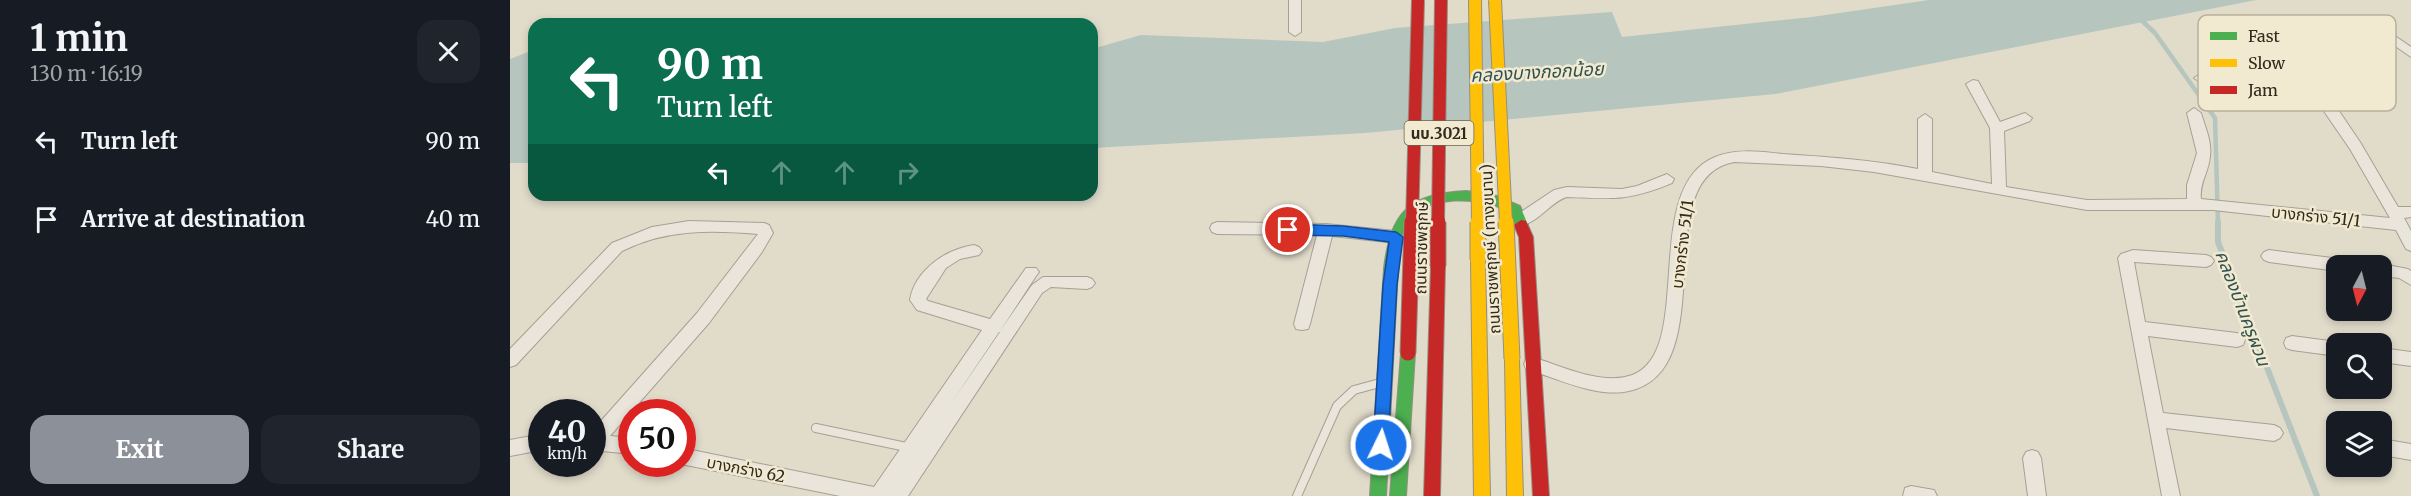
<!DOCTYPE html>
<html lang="en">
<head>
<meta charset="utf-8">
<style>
  :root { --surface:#171b24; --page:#20242c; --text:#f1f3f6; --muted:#9ea1a6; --accent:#8c9099 }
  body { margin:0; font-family:Merriweather,"Noto Sans Thai",serif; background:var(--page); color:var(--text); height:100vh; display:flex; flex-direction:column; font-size:22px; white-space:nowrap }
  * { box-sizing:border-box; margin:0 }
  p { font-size:20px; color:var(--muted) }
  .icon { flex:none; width:33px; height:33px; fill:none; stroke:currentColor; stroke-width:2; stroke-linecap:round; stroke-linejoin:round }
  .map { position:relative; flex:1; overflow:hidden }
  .drawer { display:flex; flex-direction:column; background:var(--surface); width:510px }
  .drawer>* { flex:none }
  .hud { position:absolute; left:18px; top:18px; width:570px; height:183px; border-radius:18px; box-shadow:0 3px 9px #0003; background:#0b6e4f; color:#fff; overflow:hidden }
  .needle { width:39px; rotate:187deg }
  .buttons { position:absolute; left:1816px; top:255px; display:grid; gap:12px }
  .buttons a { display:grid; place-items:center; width:66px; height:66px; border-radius:12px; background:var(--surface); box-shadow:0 3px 9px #0003; font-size:30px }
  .speed { position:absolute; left:18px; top:399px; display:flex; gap:12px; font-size:30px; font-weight:700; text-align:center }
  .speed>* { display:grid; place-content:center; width:78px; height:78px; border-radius:50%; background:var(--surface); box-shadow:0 3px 9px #0003; line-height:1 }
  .speed small { font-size:15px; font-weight:400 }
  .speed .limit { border:9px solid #d22; background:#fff; color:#111 }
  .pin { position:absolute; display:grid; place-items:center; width:51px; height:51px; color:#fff; margin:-26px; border:3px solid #fff; border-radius:50%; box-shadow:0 2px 6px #0007 }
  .me { position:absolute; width:66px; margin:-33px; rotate:4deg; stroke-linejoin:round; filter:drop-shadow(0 0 4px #0008) }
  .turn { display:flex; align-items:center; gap:21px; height:126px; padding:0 30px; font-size:27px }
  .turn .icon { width:78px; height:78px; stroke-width:2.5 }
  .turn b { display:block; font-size:42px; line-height:51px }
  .lanes { display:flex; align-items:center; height:57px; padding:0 30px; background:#0003; justify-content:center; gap:30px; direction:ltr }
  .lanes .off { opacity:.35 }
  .round { display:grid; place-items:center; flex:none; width:63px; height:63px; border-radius:18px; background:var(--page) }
  .headline { display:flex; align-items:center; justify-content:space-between; height:102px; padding:0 30px }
  h1 { font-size:36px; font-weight:700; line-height:45px }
  .action { display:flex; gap:12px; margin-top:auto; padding:12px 30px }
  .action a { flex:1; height:69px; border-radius:18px; background:var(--accent); color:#fff; font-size:24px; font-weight:700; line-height:69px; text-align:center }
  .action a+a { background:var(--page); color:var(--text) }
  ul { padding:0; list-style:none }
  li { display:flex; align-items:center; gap:18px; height:78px; padding:0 30px }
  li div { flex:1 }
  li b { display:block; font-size:22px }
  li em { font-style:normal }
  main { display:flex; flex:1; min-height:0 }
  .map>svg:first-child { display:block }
  .water { fill:#b6c5bd }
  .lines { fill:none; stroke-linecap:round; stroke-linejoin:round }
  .stream-far1 { stroke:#b6c5bd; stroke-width:4.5 }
  .stream { stroke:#b6c5bd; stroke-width:6 }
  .lane-casing { stroke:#a6a094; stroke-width:10 }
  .street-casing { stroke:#a6a094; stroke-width:2 }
  .fast-casing { stroke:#958f83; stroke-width:2 }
  .slow-casing { stroke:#958f83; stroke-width:2 }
  .jam-casing { stroke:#958f83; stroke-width:2 }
  .lane { stroke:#e9e5db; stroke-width:8 }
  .street { fill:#e9e5db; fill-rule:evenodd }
  .fast { fill:#4caf50; fill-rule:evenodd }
  .slow { fill:#ffc107; fill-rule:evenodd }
  .jam { fill:#c62828; fill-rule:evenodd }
  .slow-bridge-far1-casing { stroke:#958f83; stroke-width:14; stroke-linecap:butt }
  .slow-bridge-casing { stroke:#958f83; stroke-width:17; stroke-linecap:butt }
  .jam-bridge-far1-casing { stroke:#958f83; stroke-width:14; stroke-linecap:butt }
  .jam-bridge-casing { stroke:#958f83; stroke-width:17; stroke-linecap:butt }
  .slow-bridge-far1 { stroke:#ffc107; stroke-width:12 }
  .slow-bridge { stroke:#ffc107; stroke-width:15 }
  .jam-bridge-far1 { stroke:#c62828; stroke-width:12 }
  .jam-bridge { stroke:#c62828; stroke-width:15 }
  .route { fill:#1a73e8; stroke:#114b97; stroke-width:1.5 }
  .labels { text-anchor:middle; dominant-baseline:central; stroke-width:5; stroke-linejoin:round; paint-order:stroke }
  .shield { fill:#f2ead0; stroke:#6c6353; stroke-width:1.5 }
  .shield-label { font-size:15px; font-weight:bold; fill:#33291d }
  .street-label { font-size:16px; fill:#33291d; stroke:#f2ead0 }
  .water-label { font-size:18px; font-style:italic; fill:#2e5151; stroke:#f2ead0 }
  .key { fill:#f2ead0; stroke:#b9b09a; stroke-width:1.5 }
  .key-label { font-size:16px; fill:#33291d }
</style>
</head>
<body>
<main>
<section class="drawer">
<div class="headline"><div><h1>1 min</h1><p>130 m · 16:19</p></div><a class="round"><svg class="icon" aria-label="close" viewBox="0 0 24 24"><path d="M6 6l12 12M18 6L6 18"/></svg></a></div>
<ul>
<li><svg class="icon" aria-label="left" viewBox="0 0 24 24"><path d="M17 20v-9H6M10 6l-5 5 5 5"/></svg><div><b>Turn left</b></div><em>90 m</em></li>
<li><svg class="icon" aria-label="arrive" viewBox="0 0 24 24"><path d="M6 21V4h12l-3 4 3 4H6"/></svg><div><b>Arrive at destination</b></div><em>40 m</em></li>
</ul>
<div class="action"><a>Exit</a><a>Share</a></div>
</section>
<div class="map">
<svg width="1901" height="496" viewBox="0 0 1901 496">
  <rect width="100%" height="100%" fill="#e1dbca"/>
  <g class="water">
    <polygon points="1419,0 1746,0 1265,94 855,133 582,148 582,49 631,35 813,42 885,28 1102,12 1112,37 1302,17"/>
    <polygon points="18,52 24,52 24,163 0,163 0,59"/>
  </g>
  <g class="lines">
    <polyline class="stream-far1" points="1628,17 1645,33 1705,118 1708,224"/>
    <polyline class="stream" points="1708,222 1708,242 1807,496"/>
    <g class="lane-casing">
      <g id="lane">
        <polyline points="306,428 401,448"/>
        <polyline points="787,496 827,406 844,390 870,383"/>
      </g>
    </g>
    <g class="street-casing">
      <g id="street">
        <polygon points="779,0 791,0 791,32 785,36 779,32"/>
        <polygon points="1869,25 1901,47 1901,57 1865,32 1863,29"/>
        <path d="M1751 44 1773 47 1782 51 1808 80 1850 142 1888 207H1901V217L1894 218 1901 231V251L1896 249 1886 230 1703 210H1577L1364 172 1311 166 1224 162C1135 178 1215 370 1119 391 1088 398 1051 380 1022 371L1016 369 1014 364 1016 359 1022 357C1049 365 1085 383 1115 377 1190 363 1127 189 1205 157 1227 148 1251 152 1273 154 1318 157 1363 160 1408 169V119L1415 114 1422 119V172L1482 184 1480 128 1456 84 1463 80 1468 81 1490 122 1515 113 1522 118 1520 121 1494 131 1496 187 1577 200 1677 199V185L1687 153 1677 113 1684 108 1691 113C1695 127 1702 141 1700 156 1699 172 1689 183 1691 199L1880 218 1840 149 1798 88 1765 89 1690 82 1684 78 1690 74 1765 81 1792 79 1774 57 1747 51 1745 48Z"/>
        <path d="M1157 174 1164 179 1162 183C1119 201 1103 199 1057 197 1040 201 1024 230 1005 224L1003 220 1005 216 1044 190 1057 187 1112 189 1127 186Z"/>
        <path d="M179 221 254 223 259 225 263 233 252 252 199 323 100 436 122 438V454L82 450V431L187 313 248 234C200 230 156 229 112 251L6 365 0 367V349L102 243 142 227Z"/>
        <polygon points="707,222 816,224 886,231 891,233 893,237 891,241 886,243 822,236 800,324 798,329 792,330 786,329 784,324 807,235 707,234 702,232 700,228 702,224"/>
        <path d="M464 245 469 247 472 251 469 255 450 259 436 268 416 299 418 301 480 319 516 268H526L529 272 526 276 490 331 522 285 533 277H577L582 279 585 283 582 287 577 289 541 287 532 293 398 496H379L380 493 379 496H330L171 464 172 448 364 487 472 330 407 310 400 300C405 270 436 249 464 245ZM489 332H490L440 405Z"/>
        <polygon points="1623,250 1696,255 1701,257 1704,261 1701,265 1696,267 1624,262 1635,322 1727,333 1733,335 1735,340 1733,345 1727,347 1638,336 1653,413 1764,425 1770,428 1773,433 1770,438 1764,441 1656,428 1670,496 1652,496 1608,258 1611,254"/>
        <polygon points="1759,250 1838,260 1845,266 1827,266 1827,271 1759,262 1754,260 1751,256 1754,252"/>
        <polygon points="1872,264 1898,269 1901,271 1901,285 1889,278 1872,276 1872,266 1868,266"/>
        <polygon points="1782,336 1827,342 1831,344 1827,344 1827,356 1782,350 1776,348 1774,343 1776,338"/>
        <polygon points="1872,348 1901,352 1901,366 1872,362"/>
        <polygon points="1826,432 1827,432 1827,448 1820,445 1817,440 1820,435"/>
        <polygon points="32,434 32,450 0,456 0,440"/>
        <polygon points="1872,439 1901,444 1901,460 1872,455"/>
        <polygon points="1522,450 1528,452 1531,458 1536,496 1518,496 1513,458 1516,452"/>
        <polygon points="1401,486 1424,490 1427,496 1393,496 1395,488"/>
      </g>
    </g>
    <g class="fast-casing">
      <g id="fast">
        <path d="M956 191 982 194 1010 206 1018 225 1016 229H1006L1000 212C970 196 916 193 896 226 889 238 889 255 888 268L876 496H860L874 268C881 212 898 194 956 191Z"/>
        <polygon points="898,347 903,349 905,353 896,496 880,496 891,353 893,349"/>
      </g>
    </g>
    <g class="slow-casing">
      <g id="slow">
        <polygon points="968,255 973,256 975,260 980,496 964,496 961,260 963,256"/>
        <polygon points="1002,353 1007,355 1009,359 1013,496 997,496 995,359 997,355"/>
      </g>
    </g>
    <g class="jam-casing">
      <g id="jam">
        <polygon points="1011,220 1016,221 1023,237 1039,496 1023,496 1009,237 1004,225"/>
        <polygon points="928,261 933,262 935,266 930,496 914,496 921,266 923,262"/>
      </g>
    </g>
    <use href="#lane" class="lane"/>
    <use href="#street" class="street"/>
    <use href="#fast" class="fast"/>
    <use href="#slow" class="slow"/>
    <use href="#jam" class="jam"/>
    <g class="slow-bridge-far1-casing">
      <g id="slow-bridge-far1">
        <polyline points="965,0 968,224"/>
        <polyline points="985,0 996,224"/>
      </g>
    </g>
    <g class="slow-bridge-casing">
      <g id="slow-bridge">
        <polyline points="968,222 968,260"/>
        <polyline points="996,222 1002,359"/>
      </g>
    </g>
    <g class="jam-bridge-far1-casing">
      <g id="jam-bridge-far1">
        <polyline points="902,224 908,0"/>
        <polyline points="928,224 931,0"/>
      </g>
    </g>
    <g class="jam-bridge-casing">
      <g id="jam-bridge">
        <polyline points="928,266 928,222"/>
        <polyline points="898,353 902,222"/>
      </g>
    </g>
    <use href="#slow-bridge-far1" class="slow-bridge-far1"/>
    <use href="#slow-bridge" class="slow-bridge"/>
    <use href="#jam-bridge-far1" class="jam-bridge-far1"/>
    <use href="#jam-bridge" class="jam-bridge"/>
  </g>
  <polygon class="route" points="778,224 833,226 886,232 893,237 887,285 878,445 876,450 871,452 865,450 863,445 873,285 879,242 833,236 778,235 771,230"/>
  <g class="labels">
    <rect class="shield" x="894.5" y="121" width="69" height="24" rx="4.5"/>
    <g class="shield-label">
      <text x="929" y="133">นบ.3021</text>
    </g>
    <g class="street-label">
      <text transform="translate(1806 216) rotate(6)">บางกร่าง 51/1</text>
      <text transform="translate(1172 244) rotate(-83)">บางกร่าง 51/1</text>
      <text transform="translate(911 248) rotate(-89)">ถนนราชพฤกษ์</text>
      <text transform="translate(980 249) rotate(-93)">ถนนราชพฤกษ์ (ทางขนาน)</text>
      <text transform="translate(236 469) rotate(11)">บางกร่าง 62</text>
    </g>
    <g class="water-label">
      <text transform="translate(1027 72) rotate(-3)">คลองบางกอกน้อย</text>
      <text transform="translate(1733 308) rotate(69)">คลองบ้านครูผวน</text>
    </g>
  </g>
  <rect x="1688" y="15" width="198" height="96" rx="9" class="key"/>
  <rect x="1700" y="32" width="27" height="8" fill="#4caf50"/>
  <rect x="1700" y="59" width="27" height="8" fill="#ffc107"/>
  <rect x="1700" y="86" width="27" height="8" fill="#c62828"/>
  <g class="key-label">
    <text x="1738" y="42">Fast</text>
    <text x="1738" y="69">Slow</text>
    <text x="1738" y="96">Jam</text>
  </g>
</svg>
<div class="buttons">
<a><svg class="needle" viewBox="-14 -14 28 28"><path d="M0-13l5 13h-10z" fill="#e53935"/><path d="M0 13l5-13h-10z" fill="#9ea1a6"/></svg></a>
<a><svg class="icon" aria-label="search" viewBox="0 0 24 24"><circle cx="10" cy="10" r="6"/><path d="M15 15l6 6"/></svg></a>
<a><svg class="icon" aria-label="layers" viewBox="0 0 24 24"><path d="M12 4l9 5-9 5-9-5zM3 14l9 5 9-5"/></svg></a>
</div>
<div class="speed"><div>40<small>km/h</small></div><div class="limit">50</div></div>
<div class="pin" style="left:778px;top:230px;background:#d93025"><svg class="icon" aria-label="arrive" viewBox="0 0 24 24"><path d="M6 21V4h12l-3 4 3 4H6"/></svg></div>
<svg class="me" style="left:871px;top:445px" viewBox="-20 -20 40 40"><circle r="17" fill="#1a73e8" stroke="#fff" stroke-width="3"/><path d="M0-11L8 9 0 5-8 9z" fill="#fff"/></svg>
<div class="hud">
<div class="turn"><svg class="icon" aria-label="left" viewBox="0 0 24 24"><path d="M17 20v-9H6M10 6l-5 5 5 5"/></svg><div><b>90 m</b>Turn left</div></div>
<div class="lanes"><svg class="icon" aria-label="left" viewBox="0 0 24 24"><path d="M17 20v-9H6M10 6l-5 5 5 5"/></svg><svg class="icon off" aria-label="ahead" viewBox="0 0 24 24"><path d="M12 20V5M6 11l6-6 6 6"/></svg><svg class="icon off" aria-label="ahead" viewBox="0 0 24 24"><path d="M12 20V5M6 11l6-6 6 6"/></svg><svg class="icon off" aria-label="right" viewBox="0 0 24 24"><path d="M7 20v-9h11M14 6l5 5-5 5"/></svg></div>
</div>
</div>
</main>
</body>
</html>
